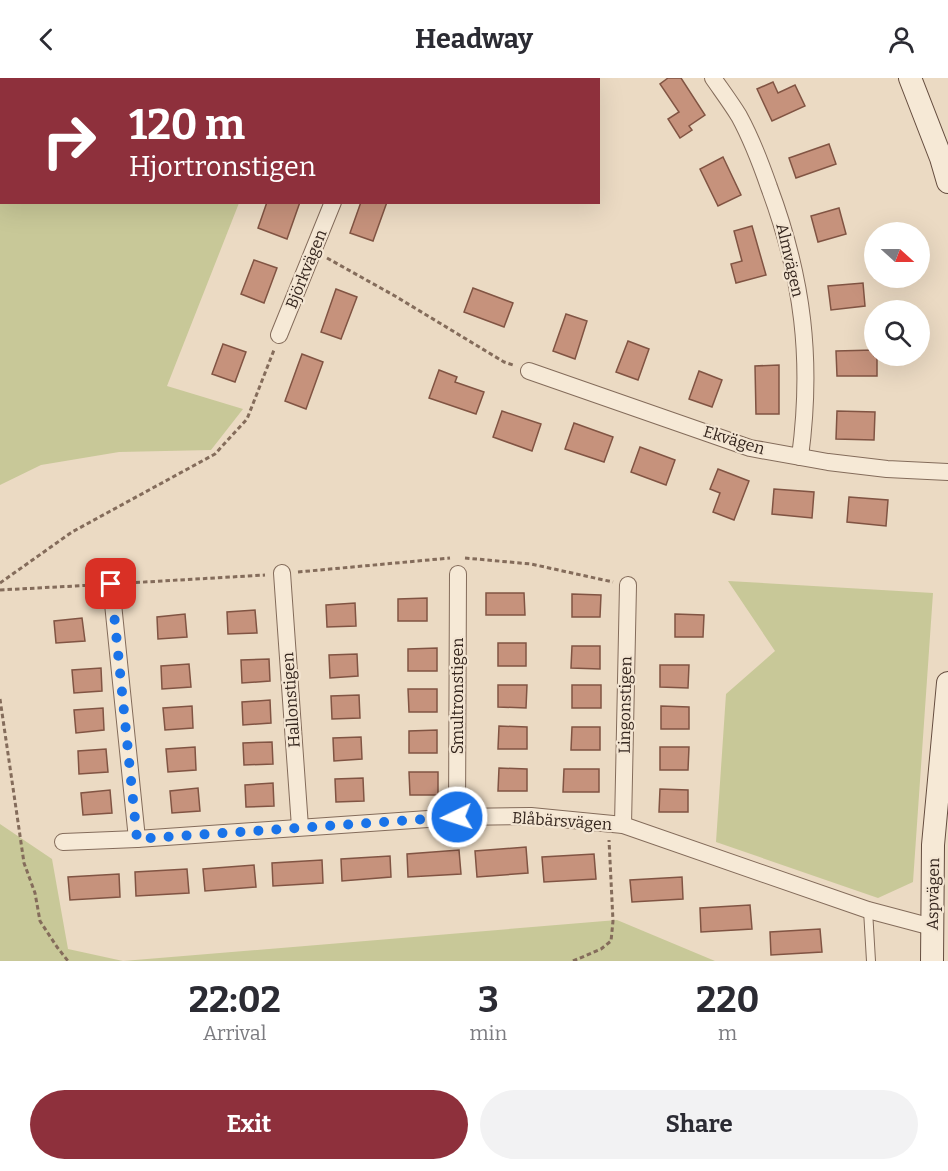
<!DOCTYPE html>
<html lang="en">
<head>
<meta charset="utf-8">
<style>
  :root { --surface:#fff; --page:#f2f2f3; --text:#2b2b33; --muted:#7c7c81; --accent:#8e303c }
  body { margin:0; font-family:Bitter,serif; background:var(--page); color:var(--text); height:100vh; display:flex; flex-direction:column; font-size:22px; white-space:nowrap }
  * { box-sizing:border-box; margin:0 }
  p { font-size:20px; color:var(--muted) }
  .icon { flex:none; width:33px; height:33px; fill:none; stroke:currentColor; stroke-width:2; stroke-linecap:round; stroke-linejoin:round }
  .map { position:relative; height:883px; overflow:hidden }
  .details { display:flex; flex-direction:column; background:var(--surface); flex:1 }
  .details>* { flex:none }
  .banner { position:absolute; left:0px; top:0px; width:600px; height:126px; box-shadow:0 6px 24px #0002; background:#8e303c; color:#fff; overflow:hidden }
  .needle { width:39px; rotate:111deg }
  .fabs { position:absolute; left:864px; top:144px; display:grid; gap:12px }
  .fabs a { display:grid; place-items:center; width:66px; height:66px; border-radius:50%; background:var(--surface); box-shadow:0 6px 24px #0002; font-size:30px }
  .pin { position:absolute; display:grid; place-items:center; width:51px; height:51px; color:#fff; margin:-26px; border-radius:12px; box-shadow:0 3px 9px #0006 }
  .me { position:absolute; width:66px; margin:-33px; rotate:266deg; stroke-linejoin:round; filter:drop-shadow(0 0 4px #0008) }
  .turn { display:flex; align-items:center; gap:21px; height:126px; padding:0 30px; font-size:27px }
  .turn .icon { width:78px; height:78px; stroke-width:2.5 }
  .turn b { display:block; font-size:42px; line-height:51px }
  .eta { display:flex; justify-content:space-evenly; align-items:center; height:102px; text-align:center }
  .eta b { font-size:36px; font-weight:700; line-height:42px }
  .button { display:flex; gap:12px; margin-top:auto; padding:12px 30px }
  .button a { flex:1; height:69px; border-radius:36px; background:var(--accent); color:#fff; font-size:24px; font-weight:700; line-height:69px; text-align:center }
  .button a+a { background:var(--page); color:var(--text) }
  header { display:flex; justify-content:space-between; align-items:center; height:78px; padding:0 30px; background:var(--surface); font-size:27px; font-weight:700 }
  .map>svg:first-child { display:block }
  .green { fill:#c8c898 }
  .building { fill:#c6927c; stroke:#815443; stroke-width:1.5 }
  .lines { fill:none; stroke-linecap:round; stroke-linejoin:round }
  .lane-casing { stroke:#846c5b; stroke-width:10 }
  .street-casing { stroke:#846c5b; stroke-width:18 }
  .secondary-casing { stroke:#654d3f; stroke-width:24 }
  .path { stroke:#846c5b; stroke-width:3; stroke-dasharray:4.5 3; stroke-linecap:butt }
  .lane { stroke:#f6e9d6; stroke-width:8 }
  .street { stroke:#f6e9d6; stroke-width:16 }
  .secondary { stroke:#f6e9d6; stroke-width:22 }
  .route { stroke:#1a73e8; stroke-width:10; stroke-dasharray:0 18 }
  .labels { text-anchor:middle; dominant-baseline:central; stroke-width:4.5; stroke-linejoin:round; paint-order:stroke }
  .street-label { font-size:16px; fill:#35261e; stroke:#f3e5d2 }
</style>
</head>
<body>
<header><svg class="icon" aria-label="back" viewBox="0 0 24 24"><path d="M15 5l-7 7 7 7"/></svg>Headway<svg class="icon" aria-label="person" viewBox="0 0 24 24"><circle cx="12" cy="8" r="4"/><path d="M4 21q1-7 8-7t8 7"/></svg></header>
<div class="map">
<svg width="948" height="883" viewBox="0 0 948 883">
  <rect width="100%" height="100%" fill="#ebdac3"/>
  <g class="green">
    <polygon points="0,0 107,1 2,2 2,124 239,125 167,308 243,331 211,372 119,374 41,387 0,407"/>
    <polygon points="728,503 933,515 913,804 878,820 716,764 726,616 775,573"/>
    <polygon points="0,746 52,781 68,871 123,883 617,842 715,883 0,883"/>
  </g>
  <g class="building">
    <polygon points="668,0 681,0 705,37 689,48 692,52 680,60 668,41 679,34 660,6"/>
    <polygon points="773,4 778,15 795,7 805,28 772,43 757,11"/>
    <polygon points="829,66 836,86 796,100 789,80"/>
    <polygon points="723,79 741,117 718,128 700,91"/>
    <polygon points="267,124 300,124 287,161 258,150"/>
    <polygon points="361,124 387,124 373,163 350,155"/>
    <polygon points="839,130 846,156 818,164 811,138"/>
    <polygon points="752,148 766,197 736,205 731,186 742,183 734,153"/>
    <polygon points="254,182 277,190 264,225 241,216"/>
    <polygon points="863,205 865,228 831,232 828,208"/>
    <polygon points="473,210 513,225 504,249 464,234"/>
    <polygon points="336,211 357,219 341,261 321,254"/>
    <polygon points="566,236 587,243 575,281 553,273"/>
    <polygon points="628,263 649,271 638,302 616,294"/>
    <polygon points="223,266 246,274 235,304 212,296"/>
    <polygon points="874,272 874,278 877,278 877,298 837,298 836,273"/>
    <polygon points="302,276 323,284 306,331 285,323"/>
    <polygon points="779,287 779,336 756,336 755,288"/>
    <polygon points="439,292 457,299 455,304 484,314 476,336 429,320"/>
    <polygon points="699,293 722,302 712,329 689,321"/>
    <polygon points="502,333 541,346 532,373 493,359"/>
    <polygon points="837,333 875,334 874,362 836,361"/>
    <polygon points="574,345 613,359 604,384 565,371"/>
    <polygon points="640,369 675,382 666,407 631,394"/>
    <polygon points="718,391 749,403 734,442 713,434 720,415 710,411"/>
    <polygon points="774,411 814,414 812,440 772,436"/>
    <polygon points="849,419 888,422 886,448 847,444"/>
    <polygon points="486,515 524,515 525,537 486,537"/>
    <polygon points="572,516 601,517 600,539 572,539"/>
    <polygon points="427,520 427,543 398,543 398,521"/>
    <polygon points="355,525 356,548 327,549 326,527"/>
    <polygon points="255,532 257,555 228,556 227,534"/>
    <polygon points="185,536 187,559 158,561 157,539"/>
    <polygon points="675,536 704,537 703,559 675,559"/>
    <polygon points="82,540 85,563 56,565 54,543"/>
    <rect x="498" y="565" width="28" height="23"/>
    <polygon points="572,568 600,568 600,591 571,590"/>
    <polygon points="437,570 437,593 408,593 408,571"/>
    <polygon points="357,576 358,598 330,600 329,577"/>
    <polygon points="269,581 270,603 242,605 241,582"/>
    <polygon points="189,586 191,609 162,611 161,588"/>
    <polygon points="660,587 689,587 688,610 660,609"/>
    <polygon points="101,590 102,613 74,615 72,592"/>
    <polygon points="498,607 527,607 526,630 498,629"/>
    <rect x="572" y="607" width="29" height="23"/>
    <polygon points="408,611 437,611 437,634 409,634"/>
    <polygon points="359,617 360,640 332,641 331,618"/>
    <polygon points="270,622 271,645 243,647 242,624"/>
    <polygon points="192,628 193,650 165,652 163,630"/>
    <polygon points="661,628 689,629 689,651 661,651"/>
    <polygon points="103,630 104,652 76,655 74,632"/>
    <polygon points="499,648 527,649 527,671 498,671"/>
    <polygon points="572,649 600,649 600,672 571,672"/>
    <polygon points="437,652 437,675 409,675 409,653"/>
    <polygon points="361,659 362,681 334,683 333,660"/>
    <polygon points="272,664 273,686 244,687 243,665"/>
    <polygon points="195,669 196,692 168,694 166,671"/>
    <polygon points="660,669 689,669 688,692 660,692"/>
    <polygon points="106,671 108,694 79,696 78,673"/>
    <polygon points="499,690 527,691 527,713 498,713"/>
    <polygon points="564,691 599,691 599,714 563,714"/>
    <polygon points="409,694 438,694 438,717 410,717"/>
    <polygon points="363,700 364,723 336,724 335,701"/>
    <polygon points="273,705 274,728 246,729 245,707"/>
    <polygon points="198,710 200,733 172,735 170,713"/>
    <polygon points="660,711 688,712 688,734 659,734"/>
    <polygon points="110,712 112,735 83,737 81,715"/>
    <polygon points="526,769 528,795 477,799 475,773"/>
    <polygon points="459,772 461,796 408,799 407,776"/>
    <polygon points="594,776 596,801 544,804 542,779"/>
    <polygon points="390,778 391,799 342,803 341,781"/>
    <polygon points="322,782 323,805 273,808 272,785"/>
    <polygon points="254,787 256,809 205,813 203,791"/>
    <polygon points="187,791 189,815 136,818 135,794"/>
    <polygon points="119,796 120,819 70,822 68,799"/>
    <polygon points="682,799 683,821 632,824 630,802"/>
    <polygon points="750,827 752,851 701,854 700,830"/>
    <polygon points="820,851 822,874 771,877 770,854"/>
  </g>
  <g class="lines">
    <g class="lane-casing">
      <polyline id="lane" points="868,832 871,883"/>
    </g>
    <g class="street-casing">
      <g id="street">
        <polyline points="283,0 286,2"/>
        <path d="M713 0C722 13 731 25 739 38 751 60 761 86 769 109 803 200 813 282 800 379"/>
        <polyline points="390,2 390,0"/>
        <polyline points="279,257 333,124"/>
        <polyline points="529,293 750,370 828,384 887,391 948,394"/>
        <polyline points="282,495 300,749"/>
        <polyline points="111,506 137,761"/>
        <polyline points="457,739 458,496"/>
        <polyline points="623,747 628,507"/>
        <polyline points="63,764 137,761 457,739 531,738 623,747 868,832 932,849"/>
      </g>
    </g>
    <g class="secondary-casing">
      <g id="secondary">
        <polyline points="910,0 941,80 948,104"/>
        <polyline points="932,883 933,767 948,605"/>
      </g>
    </g>
    <g class="path">
      <polyline points="327,180 395,218 504,284 513,287"/>
      <polyline points="465,480 531,486 613,504"/>
      <polyline points="298,494 450,480"/>
      <polyline points="0,505 72,454 215,376 247,341 274,272"/>
      <polyline points="128,505 265,497"/>
      <polyline points="0,512 94,507"/>
      <polyline points="0,621 24,785 35,815 40,843 57,869 68,883"/>
      <polyline points="573,883 601,871 611,863 613,843 609,762"/>
    </g>
    <use href="#lane" class="lane"/>
    <use href="#street" class="street"/>
    <use href="#secondary" class="secondary"/>
  </g>
  <g class="lines">
    <polyline class="route" points="111,506 137,761 457,739"/>
  </g>
  <g class="labels">
    <g class="street-label">
      <text transform="translate(790 182) rotate(77)">Almvägen</text>
      <text transform="translate(306 191) rotate(-68)">Björkvägen</text>
      <text transform="translate(734 362) rotate(17)">Ekvägen</text>
      <text transform="translate(457 618) rotate(-90)">Smultronstigen</text>
      <text transform="translate(291 622) rotate(-94)">Hallonstigen</text>
      <text transform="translate(625 627) rotate(-89)">Lingonstigen</text>
      <text transform="translate(562 743) rotate(4)">Blåbärsvägen</text>
      <text transform="translate(933 816) rotate(-89)">Aspvägen</text>
    </g>
  </g>
</svg>
<div class="fabs">
<a><svg class="needle" viewBox="-14 -14 28 28"><path d="M0-13l5 13h-10z" fill="#e53935"/><path d="M0 13l5-13h-10z" fill="#7c7c81"/></svg></a>
<a><svg class="icon" aria-label="search" viewBox="0 0 24 24"><circle cx="10" cy="10" r="6"/><path d="M15 15l6 6"/></svg></a>
</div>
<div class="pin" style="left:111px;top:506px;background:#d93025"><svg class="icon" aria-label="arrive" viewBox="0 0 24 24"><path d="M6 21V4h12l-3 4 3 4H6"/></svg></div>
<svg class="me" style="left:457px;top:739px" viewBox="-20 -20 40 40"><circle r="17" fill="#1a73e8" stroke="#fff" stroke-width="3"/><path d="M0-11L8 9 0 5-8 9z" fill="#fff"/></svg>
<div class="banner">
<div class="turn"><svg class="icon" aria-label="right" viewBox="0 0 24 24"><path d="M7 20v-9h11M14 6l5 5-5 5"/></svg><div><b>120 m</b>Hjortronstigen</div></div>
</div>
</div>
<section class="details">
<div class="eta">
<div><b>22:02</b><p>Arrival</p></div>
<div><b>3</b><p>min</p></div>
<div><b>220</b><p>m</p></div>
</div>
<div class="button"><a>Exit</a><a>Share</a></div>
</section>
</body>
</html>
